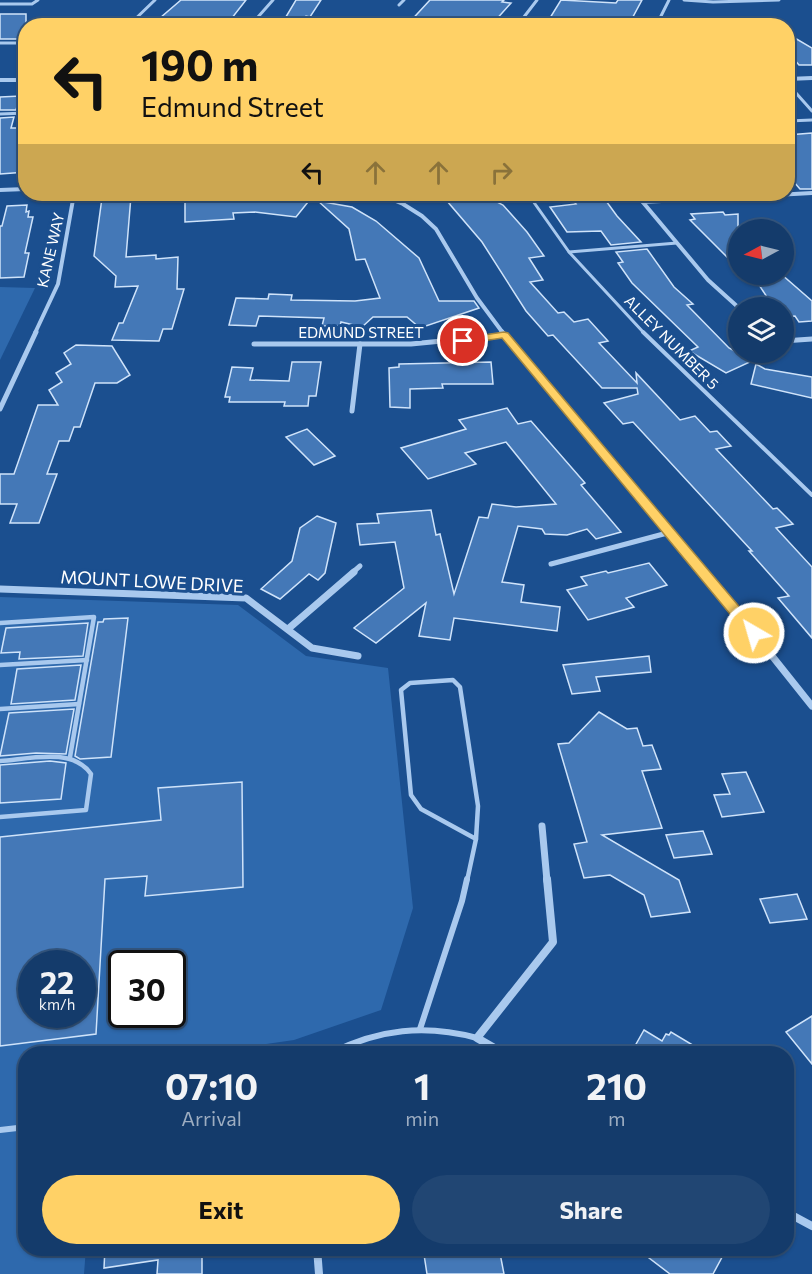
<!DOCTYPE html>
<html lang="en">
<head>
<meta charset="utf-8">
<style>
  :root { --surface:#143b6b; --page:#214673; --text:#f1f3f6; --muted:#9dadc1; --line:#33557e; --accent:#ffd166 }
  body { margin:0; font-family:Commissioner,sans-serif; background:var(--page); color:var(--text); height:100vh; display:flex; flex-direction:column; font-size:22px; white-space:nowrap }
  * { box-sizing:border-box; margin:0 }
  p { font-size:20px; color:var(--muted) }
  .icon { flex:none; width:33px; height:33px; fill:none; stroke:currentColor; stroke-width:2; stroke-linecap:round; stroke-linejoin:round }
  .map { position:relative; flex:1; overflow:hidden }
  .drawer { position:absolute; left:18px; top:1046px; width:776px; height:210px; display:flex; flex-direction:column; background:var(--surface); border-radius:24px; box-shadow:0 2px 4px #0004,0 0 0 2px var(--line) }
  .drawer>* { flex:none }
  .hud { position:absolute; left:18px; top:18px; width:777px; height:183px; border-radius:24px; box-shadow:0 2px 4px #0004,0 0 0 2px var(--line); background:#ffd166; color:#111; overflow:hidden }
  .needle { width:39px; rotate:263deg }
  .buttons { position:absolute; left:728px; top:219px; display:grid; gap:12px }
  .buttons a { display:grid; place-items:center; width:66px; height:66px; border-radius:50%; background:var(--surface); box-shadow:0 2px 4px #0004,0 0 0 2px var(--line); font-size:30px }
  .speed { position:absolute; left:18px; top:950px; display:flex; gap:12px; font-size:30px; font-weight:700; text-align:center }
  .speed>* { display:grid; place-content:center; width:78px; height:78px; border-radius:50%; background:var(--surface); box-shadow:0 2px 4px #0004,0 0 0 2px var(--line); line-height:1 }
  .speed small { font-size:15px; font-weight:400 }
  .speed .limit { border:3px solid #111; border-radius:9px; background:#fff; color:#111 }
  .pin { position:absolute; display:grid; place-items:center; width:51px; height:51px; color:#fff; margin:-26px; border:3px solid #fff; border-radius:50%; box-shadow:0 2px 6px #0007 }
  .me { position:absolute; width:66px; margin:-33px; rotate:322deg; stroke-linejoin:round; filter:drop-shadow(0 0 4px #0008) }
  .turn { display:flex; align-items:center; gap:21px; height:126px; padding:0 24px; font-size:27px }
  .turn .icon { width:78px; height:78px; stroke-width:2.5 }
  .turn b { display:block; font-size:42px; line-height:51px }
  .lanes { display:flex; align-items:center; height:57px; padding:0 24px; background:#0003; justify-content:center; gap:30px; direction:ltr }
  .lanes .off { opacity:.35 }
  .eta { display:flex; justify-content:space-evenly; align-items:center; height:102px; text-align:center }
  .eta b { font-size:36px; font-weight:700; line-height:42px }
  .action { display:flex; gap:12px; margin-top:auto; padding:12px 24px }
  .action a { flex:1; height:69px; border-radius:36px; background:var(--accent); color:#111; font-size:24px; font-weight:700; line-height:69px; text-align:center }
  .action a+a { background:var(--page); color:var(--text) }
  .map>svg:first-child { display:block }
  .green { fill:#2e69ad; fill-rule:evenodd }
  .building { fill:#4478b7; stroke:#cfe3fa; stroke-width:1.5; fill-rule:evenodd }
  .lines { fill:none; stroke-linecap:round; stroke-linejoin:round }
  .service-far3 { stroke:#a9c9ee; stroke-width:3 }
  .service-far2 { stroke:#a9c9ee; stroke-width:4 }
  .service-far1 { stroke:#a9c9ee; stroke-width:4.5 }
  .service { stroke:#a9c9ee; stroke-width:6 }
  .minor-far4 { stroke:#a9c9ee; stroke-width:3 }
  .minor-far3 { stroke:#a9c9ee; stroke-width:4 }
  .minor-far2 { stroke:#a9c9ee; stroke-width:5 }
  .minor-far1 { stroke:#a9c9ee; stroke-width:7 }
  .minor { stroke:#a9c9ee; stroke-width:8 }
  .tertiary { fill:#a9c9ee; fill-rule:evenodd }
  .route { fill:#ffd166; stroke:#a68842; stroke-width:1.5 }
  .labels { text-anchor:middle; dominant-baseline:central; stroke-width:6; stroke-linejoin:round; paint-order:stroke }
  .far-street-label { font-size:15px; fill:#fff; stroke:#1b4f8f }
  .street-label { font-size:18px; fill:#fff; stroke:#1b4f8f }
</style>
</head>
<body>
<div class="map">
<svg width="812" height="1274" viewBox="0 0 812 1274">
  <rect width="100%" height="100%" fill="#1b4f8f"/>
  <g class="green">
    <polygon points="0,287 35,288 0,360"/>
    <path d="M0 597 238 605 306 656 388 668 413 908 381 1010 294 1040 203 1053H26V1248H86L84 1274H0ZM32 963H82V1014H32ZM122 963H172V1014H122Z"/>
  </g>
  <g class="building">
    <polygon points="181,0 246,0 228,23 153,24"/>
    <polygon points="296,0 321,0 310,17 306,16 303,21 284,20"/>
    <polygon points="430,0 504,0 502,2 511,3 494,22 489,21 486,26 431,22 418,26 406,26"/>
    <polygon points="561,0 616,3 618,0 642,0 628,26 545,26"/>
    <polygon points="0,14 26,14 26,34 20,39 0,39"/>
    <polygon points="788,34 812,48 812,65 799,65 788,52"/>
    <polygon points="20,96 16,110 0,110 0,97"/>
    <polygon points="14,117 11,128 26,128 26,172 0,174 0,118"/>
    <polygon points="812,133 812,189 800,189 788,175 788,135"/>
    <polygon points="233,194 261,194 261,197 285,194 312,197 296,217 255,212 233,213 234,219 185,222 185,196"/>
    <polygon points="440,194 482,194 503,205 527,232 544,256 529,258 543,280 530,282 558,313 564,312 574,322 588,319 608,341 599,343 637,383 636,373 680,420 695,416 710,432 717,431 731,446 716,449 773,509 777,508 793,524 776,528 812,567 812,638 778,598 789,596 749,551 752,551 633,422 623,424 604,403 638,394 637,388 602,388 553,335 548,336 526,311 482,242 447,201 450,200"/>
    <polygon points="601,194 617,216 641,242 611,245 601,231 567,232 550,207 576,204 570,196"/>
    <polygon points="131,196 126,257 156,255 156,259 178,257 177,289 184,289 172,329 163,329 159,341 112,340 119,323 123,323 138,286 115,287 116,276 94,256 102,198"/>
    <polygon points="318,201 352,207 376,221 419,258 439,301 474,301 479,308 420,328 407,317 373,317 362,327 341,322 340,326 322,326 324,318 259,316 256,326 229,325 236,298 268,299 269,294 292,295 291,300 355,301 380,298 365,259 356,260 349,229"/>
    <polygon points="27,205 26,212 29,211 28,217 33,217 25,253 29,253 24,277 0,278 0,226 2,226 7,206"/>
    <polygon points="723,212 725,215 738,214 738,268 690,220 695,219 691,214"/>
    <polygon points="647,249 674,287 693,304 687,305 729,348 752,361 726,373 689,351 698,347 632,283 618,263 623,262 616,252"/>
    <polygon points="752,274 781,274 812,301 812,321 799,322 795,316 783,317 783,308 774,308"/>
    <polygon points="76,345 112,346 130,375 117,383 95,383 80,427 74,427 69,441 59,441 47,474 57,474 39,523 10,523 17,504 0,504 0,474 14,474 38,405 58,405 49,390 62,382 56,373 71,364 64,353"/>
    <polygon points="292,362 321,362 316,396 309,396 308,406 284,406 285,402 229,402 230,397 225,397 232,367 253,368 250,380 289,381"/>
    <polygon points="491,362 493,384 442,384 443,388 410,389 410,408 390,407 389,368 399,367 399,364"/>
    <polygon points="756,364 765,369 812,377 812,398 751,384"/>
    <polygon points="507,408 518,424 531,421 585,483 581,485 621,532 596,539 587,529 567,535 545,534 542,529 518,526 502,582 524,585 521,602 560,607 557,631 454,618 450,640 419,636 426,603 376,643 354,628 404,588 395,542 360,545 357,524 379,523 377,514 431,510 436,535 440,534 454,594 479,517 488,518 492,504 516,507 556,504 506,442 465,453 476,464 428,479 401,448 466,429 459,420"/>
    <polygon points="307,429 335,456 314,465 286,437"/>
    <polygon points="317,516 336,523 325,573 318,580 309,574 280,599 261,589 292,561 300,528"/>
    <polygon points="649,563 667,585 626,598 634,607 588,620 567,590 587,585 581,577 606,571 608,573"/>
    <polygon points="128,618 111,757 80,759 75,756 98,622 103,622 104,619"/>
    <polygon points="88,623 83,656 19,659 20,652 1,653 6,628"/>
    <polygon points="649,656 651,672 596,677 600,691 572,694 563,665"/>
    <polygon points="81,665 75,700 11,704 17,669"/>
    <polygon points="74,709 66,754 36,753 0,756 9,713"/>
    <polygon points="599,712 627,729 637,728 643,746 652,745 661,769 642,771 662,828 602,835 679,880 690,912 651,917 644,895 610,875 584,878 574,844 587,842 558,744 569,743"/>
    <polygon points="50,761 66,763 61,799 0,803 0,765"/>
    <polygon points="746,772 764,812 722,817 714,795 730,794 722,774"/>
    <path d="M242 782 243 887 145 896 147 876 105 879 96 1034 0 1046V837L161 820 158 788ZM32 963H82V1014H32Z"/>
    <polygon points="703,831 712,854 674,858 666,835"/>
    <polygon points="797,894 807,919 770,923 760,899"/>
    <polygon points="812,1016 812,1064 786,1032"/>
    <polygon points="644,1030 662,1041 666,1034 669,1035 671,1032 706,1053 631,1053"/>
    <polygon points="105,1248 202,1248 202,1274 157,1274 158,1260 104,1268"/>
    <polygon points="423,1248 499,1248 504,1274 427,1274"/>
    <polygon points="636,1248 727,1248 713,1274 670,1274"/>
  </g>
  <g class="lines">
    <g class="service-far3">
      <polyline points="528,194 569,252 644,333"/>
      <polyline points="569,252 677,243"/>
    </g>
    <polyline class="service-far2" points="643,332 812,495"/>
    <g class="service-far1">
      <polyline points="0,623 94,617 70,757"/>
      <polyline points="0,665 87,660"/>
      <polygon points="453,680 460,687 478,806 476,839 421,809 411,795 401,690 410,683"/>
      <polyline points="0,709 79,704"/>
      <path d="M0 761C29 759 73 747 91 774L86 810 0 817"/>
      <polyline points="467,881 476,839"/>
    </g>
    <g class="service">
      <polyline points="420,1029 462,901 467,879"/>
      <path d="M331 1053C379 1029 425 1024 477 1038"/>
      <polyline points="0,1130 26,1127"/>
    </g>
    <g class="minor-far4">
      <polyline points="684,0 713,2 779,0"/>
      <polyline points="0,4 32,4 38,0"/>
      <polyline points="399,5 404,0"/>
      <polyline points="128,26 155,0"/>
      <polyline points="250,26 273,0"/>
      <polyline points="517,26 537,0"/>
      <polyline points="656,26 669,0"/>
      <polyline points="0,43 26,43"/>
      <polyline points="788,84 812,111"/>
      <polyline points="0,114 26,113"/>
      <polyline points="788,121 812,120"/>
    </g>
    <g class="minor-far3">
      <polyline points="0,190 26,189"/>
      <polyline points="379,194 403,204 422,216 436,229 477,298 503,333"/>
      <polyline points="636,194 708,280 739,308"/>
      <polyline points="643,202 812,193"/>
      <polyline points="35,333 58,284 74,194"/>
    </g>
    <g class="minor-far2">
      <polyline points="502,332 706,573"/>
      <polyline points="783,341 812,339"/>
      <polyline points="254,344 411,344 504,335"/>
      <polyline points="0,409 36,332"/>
      <polyline points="352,411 360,344"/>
      <polyline points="551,564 671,532"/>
      <polyline points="352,573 360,566"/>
    </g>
    <g class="minor-far1">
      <polyline points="705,572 812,706"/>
      <polyline points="0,589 246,598 312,648 358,656"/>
      <polyline points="288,629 354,572"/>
      <polyline points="542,826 547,881"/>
    </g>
    <g class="minor">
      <polyline points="503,1053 477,1038 553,942 547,879"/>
      <polyline points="786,1212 812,1226"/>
      <polyline points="317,1248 319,1274"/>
    </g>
    <g class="tertiary">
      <polygon points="812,76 812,80 788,81 788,77"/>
      <rect x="0" y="78" width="26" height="4"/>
    </g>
  </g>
  <polygon class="route" points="504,332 508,333 759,630 761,633 759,637 749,637 502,338 463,344 458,341 463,338"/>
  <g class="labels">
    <g class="far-street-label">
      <text transform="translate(50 250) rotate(-77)">KANE WAY</text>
      <text x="361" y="332">EDMUND STREET</text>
      <text transform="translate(672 342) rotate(45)">ALLEY NUMBER 5</text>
    </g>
    <g class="street-label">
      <text transform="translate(152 581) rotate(3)">MOUNT LOWE DRIVE</text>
    </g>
  </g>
</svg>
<div class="buttons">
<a><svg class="needle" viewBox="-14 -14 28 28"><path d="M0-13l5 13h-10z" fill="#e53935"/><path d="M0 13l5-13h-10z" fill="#9dadc1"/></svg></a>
<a><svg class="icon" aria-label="layers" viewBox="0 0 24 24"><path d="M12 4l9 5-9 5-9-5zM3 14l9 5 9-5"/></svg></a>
</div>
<div class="speed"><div>22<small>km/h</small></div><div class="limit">30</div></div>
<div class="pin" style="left:463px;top:341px;background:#d93025"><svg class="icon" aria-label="arrive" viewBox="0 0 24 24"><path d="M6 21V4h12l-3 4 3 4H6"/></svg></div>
<svg class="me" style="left:754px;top:633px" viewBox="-20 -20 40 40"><circle r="17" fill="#ffd166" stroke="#fff" stroke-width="3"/><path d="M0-11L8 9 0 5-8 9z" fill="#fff"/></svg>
<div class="hud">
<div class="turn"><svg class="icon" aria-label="left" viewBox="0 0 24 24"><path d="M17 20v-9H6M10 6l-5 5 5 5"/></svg><div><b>190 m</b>Edmund Street</div></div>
<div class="lanes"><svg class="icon" aria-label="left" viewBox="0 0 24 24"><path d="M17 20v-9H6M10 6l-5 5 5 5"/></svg><svg class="icon off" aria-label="ahead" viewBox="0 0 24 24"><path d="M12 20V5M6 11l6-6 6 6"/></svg><svg class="icon off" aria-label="ahead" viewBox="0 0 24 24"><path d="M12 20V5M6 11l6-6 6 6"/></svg><svg class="icon off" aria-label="right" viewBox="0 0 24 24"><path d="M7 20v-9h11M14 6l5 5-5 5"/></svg></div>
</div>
<section class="drawer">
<div class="eta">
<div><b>07:10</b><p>Arrival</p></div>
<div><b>1</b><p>min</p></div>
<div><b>210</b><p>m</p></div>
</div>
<div class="action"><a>Exit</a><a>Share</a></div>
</section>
</div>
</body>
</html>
